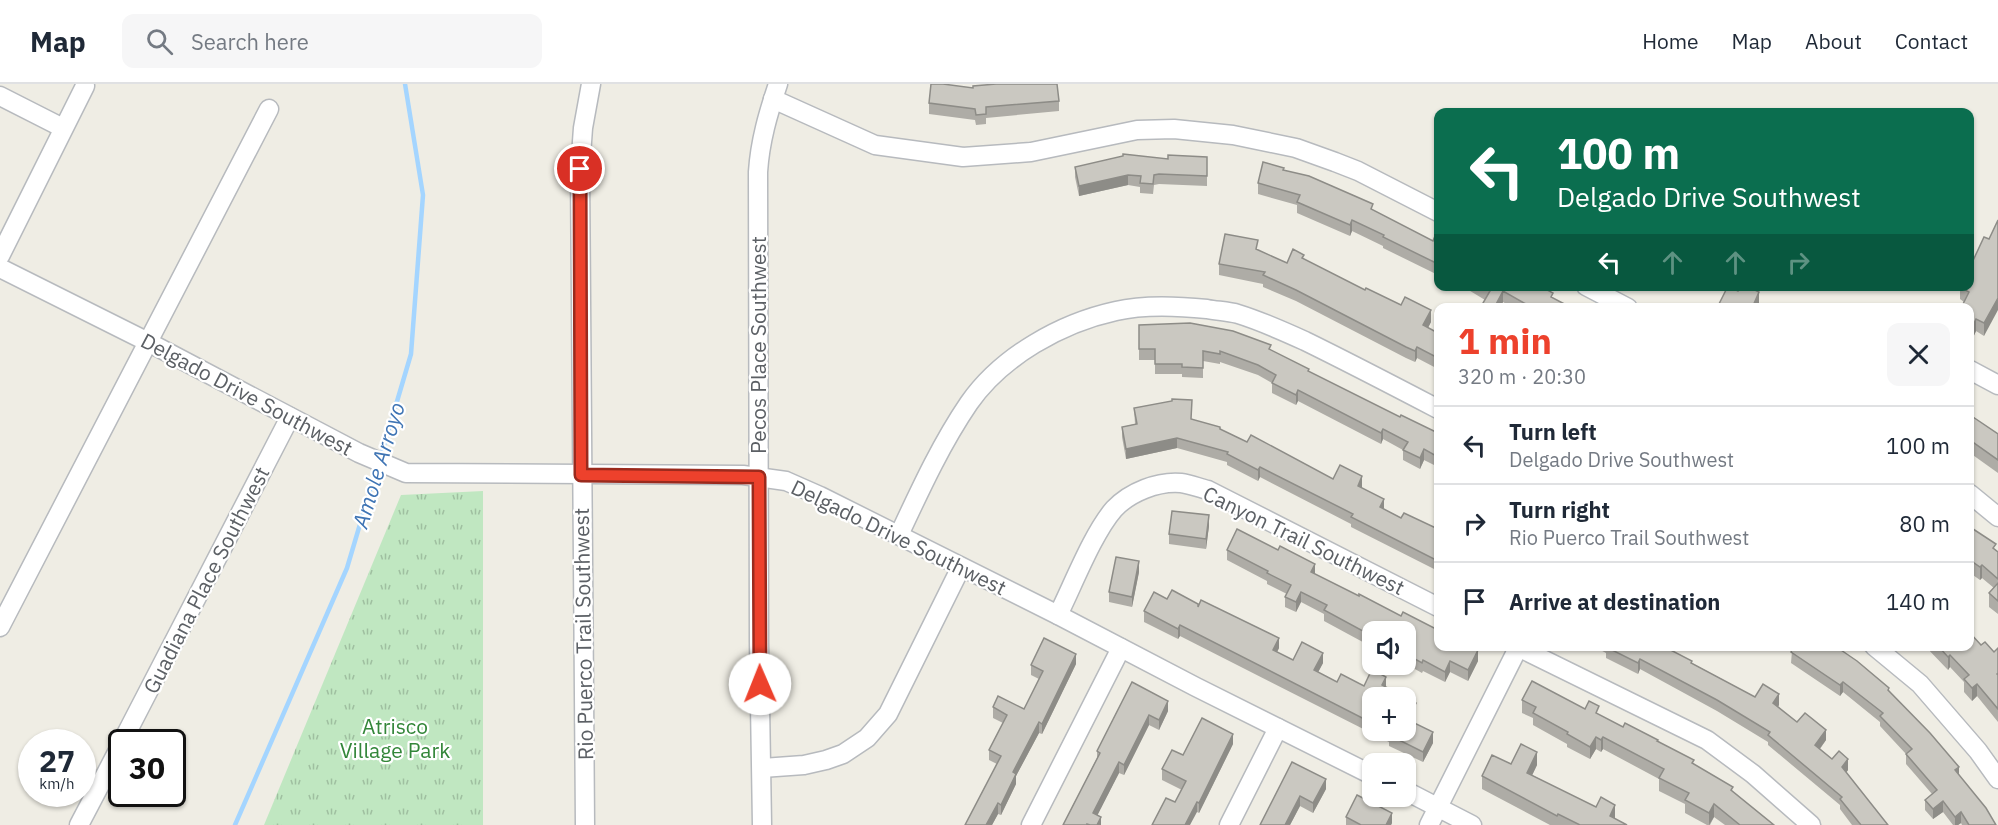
<!DOCTYPE html>
<html lang="en">
<head>
<meta charset="utf-8">
<style>
  :root { --surface:#fff; --page:#f6f6f7; --text:#1f2937; --muted:#747a83; --line:#e0e1e3; --accent:#ed412c }
  body { margin:0; font-family:"IBM Plex Sans",sans-serif; background:var(--page); color:var(--text); height:100vh; display:flex; flex-direction:column; font-size:22px; white-space:nowrap }
  * { box-sizing:border-box; margin:0 }
  p { font-size:20px; color:var(--muted) }
  .icon { flex:none; width:33px; height:33px; fill:none; stroke:currentColor; stroke-width:2; stroke-linecap:round; stroke-linejoin:round }
  .map { position:relative; flex:1; overflow:hidden }
  .drawer { position:absolute; left:1434px; top:219px; width:540px; height:348px; display:flex; flex-direction:column; background:var(--surface); border-radius:12px; box-shadow:0 2px 4px #0004 }
  .drawer>* { flex:none }
  .banner { position:absolute; left:1434px; top:24px; width:540px; height:183px; border-radius:12px; box-shadow:0 2px 4px #0004; background:#0b6e4f; color:#fff; overflow:hidden }
  .tools { position:absolute; left:1362px; top:537px; display:grid; gap:12px }
  .tools a { display:grid; place-items:center; width:54px; height:54px; border-radius:12px; background:var(--surface); box-shadow:0 2px 4px #0004; font-size:30px }
  .speed { position:absolute; left:18px; top:645px; display:flex; gap:12px; font-size:30px; font-weight:700; text-align:center }
  .speed>* { display:grid; place-content:center; width:78px; height:78px; border-radius:50%; background:var(--surface); box-shadow:0 2px 4px #0004; line-height:1 }
  .speed small { font-size:15px; font-weight:400 }
  .speed .limit { border:3px solid #111; border-radius:9px; background:#fff; color:#111 }
  .pin { position:absolute; display:grid; place-items:center; width:51px; height:51px; color:#fff; margin:-26px; border:3px solid #fff; border-radius:50%; box-shadow:0 2px 6px #0007 }
  .me { position:absolute; width:66px; margin:-33px; rotate:359deg; stroke-linejoin:round; filter:drop-shadow(0 0 4px #0008) }
  .turn { display:flex; align-items:center; gap:21px; height:126px; padding:0 24px; font-size:27px }
  .turn .icon { width:78px; height:78px; stroke-width:2.5 }
  .turn b { display:block; font-size:42px; line-height:51px }
  .lanes { display:flex; align-items:center; height:57px; padding:0 24px; background:#0003; justify-content:center; gap:30px; direction:ltr }
  .lanes .off { opacity:.35 }
  .round { display:grid; place-items:center; flex:none; width:63px; height:63px; border-radius:12px; background:var(--page) }
  .summary { display:flex; align-items:center; justify-content:space-between; height:102px; padding:0 24px }
  h1 { font-size:36px; font-weight:700; line-height:45px; color:var(--accent) }
  ul { padding:0; list-style:none }
  li { display:flex; align-items:center; gap:18px; height:78px; padding:0 24px; border-top:2px solid var(--line) }
  li div { flex:1 }
  li b { display:block; font-size:22px }
  li em { font-style:normal }
  header { display:flex; align-items:center; gap:36px; box-sizing:border-box; height:84px; padding:0 30px; background:var(--surface); border-bottom:2px solid var(--line) }
  header strong { font-size:28px }
  nav { display:flex; gap:33px; margin-inline-start:auto; font-size:21px }
  .search { width:420px; height:54px; background:var(--page); display:flex; align-items:center; gap:15px; box-sizing:border-box; padding:0 21px; border-radius:12px; color:var(--muted); font-size:22px }
  .map>svg:first-child { display:block }
  .park { fill:url(#park-tufts) }
  .lines { fill:none; stroke-linecap:round; stroke-linejoin:round }
  .stream { stroke:#a4d5ff; stroke-width:4.5 }
  .minor-casing { stroke:#b7babe; stroke-width:21 }
  .minor { stroke:#fff; stroke-width:18 }
  .wall { fill:#aeaca6; fill-rule:evenodd }
  .shaded-wall { fill:#8d8c87 }
  .building { fill:#cac8c1; stroke:#8d8c87; stroke-width:1.5 }
  .route-casing { stroke:#9a2a1d; stroke-width:15 }
  .route { stroke:#ed412c; stroke-width:10 }
  .labels { text-anchor:middle; dominant-baseline:central; stroke-width:4.5; stroke-linejoin:round; paint-order:stroke }
  .street-label { font-size:21px; fill:#5c6065; stroke:#fff }
  .park-label { font-size:21px; fill:#338639; stroke:#fff }
  .water-label { font-size:22px; font-style:italic; fill:#3e74b4; stroke:#fff }
</style>
</head>
<body>
<header>
<strong>Map</strong>
<div class="search"><svg class="icon" aria-label="search" viewBox="0 0 24 24"><circle cx="10" cy="10" r="6"/><path d="M15 15l6 6"/></svg>Search here</div>
<nav><a>Home</a><a>Map</a><a>About</a><a>Contact</a></nav>
</header>
<div class="map">
<svg width="1998" height="741" viewBox="0 0 1998 741">
  <defs>
    <pattern id="park-tufts" width="24" height="20" patternUnits="userSpaceOnUse" patternTransform="scale(1.5)"><rect width="24" height="20" fill="#c0e7c1"/><path d="M3 7l-1-3M5 7V3M7 7l1-3M15 17l-1-3M17 17v-4M19 17l1-3" fill="none" stroke="#9fbfa0"/></pattern>
  </defs>
  <rect width="100%" height="100%" fill="#efede4"/>
  <polygon class="park" points="483,407 483,741 264,741 401,411"/>
  <g class="lines">
    <g class="stream">
      <polyline points="380,375 411,270 423,111 405,0"/>
      <polyline points="235,741 347,484 377,383"/>
    </g>
    <g class="minor-casing">
      <g id="minor">
        <polyline points="0,12 63,44"/>
        <polyline points="773,15 875,61 963,73 1031,68 1137,46 1174,45 1233,51 1296,64 1335,78 1358,87 1438,128"/>
        <polyline points="0,172 85,2"/>
        <polyline points="0,184 148,258 359,369 406,389 743,391 786,397 820,412 1058,531 1196,603 1372,691"/>
        <polyline points="1586,202 1628,224"/>
        <polyline points="1970,286 1998,301"/>
        <polyline points="1970,410 1998,433"/>
        <path d="M899 451C920 406 941 360 969 319 1002 272 1061 239 1116 227 1145 220 1178 222 1207 225 1217 227 1228 227 1238 230 1261 237 1283 247 1305 257 1350 279 1394 302 1438 325"/>
        <path d="M1058 531C1073 501 1093 449 1114 425 1130 408 1158 397 1181 399 1190 400 1199 404 1208 406L1438 523"/>
        <polyline points="0,543 269,25"/>
        <polyline points="1516,562 1707,656 1753,690 1811,741"/>
        <polyline points="1874,562 1920,600 1978,667 1998,695"/>
        <polyline points="122,658 290,333"/>
        <polyline points="762,684 804,681 826,676 843,670 867,654 888,630 961,483"/>
        <polyline points="1406,707 1472,741"/>
        <polyline points="79,741 122,659"/>
        <polyline points="585,741 580,85 583,44 591,0"/>
        <path d="M762 741 759 559 758 88C760 57 768 30 778 0"/>
        <polyline points="1031,741 1121,564"/>
        <polyline points="1229,741 1278,644"/>
        <polyline points="1429,741 1519,562"/>
      </g>
    </g>
    <use href="#minor" class="minor"/>
  </g>
  <g class="wall">
    <polygon points="1059,17 1059,27 986,34 986,40 976,41 975,36 929,30 929,19"/>
    <polygon points="1207,73 1207,102 1159,100 1154,101 1153,110 1140,109 1140,103 1128,101 1079,112 1075,93 1075,83"/>
    <polygon points="1284,86 1373,126 1433,157 1438,154 1438,191 1383,164 1383,162 1352,147 1350,152 1297,129 1297,121 1258,110 1258,99"/>
    <polygon points="1989,155 1984,252 1976,247 1971,258 1970,258 1970,224 1964,218 1960,215 1960,203"/>
    <polygon points="1258,166 1287,179 1304,175 1365,206 1431,238 1428,244 1438,249 1438,285 1417,274 1415,278 1406,274 1296,217 1263,203 1263,200 1219,191 1219,180"/>
    <polygon points="1462,202 1518,202 1553,214 1572,224 1513,224 1503,218 1500,224 1483,224 1483,219 1485,216"/>
    <polygon points="1139,241 1271,266 1309,288 1400,333 1438,349 1438,383 1424,376 1420,385 1403,376 1403,366 1383,355 1381,360 1298,317 1296,321 1272,309 1272,299 1258,291 1220,278 1220,280 1203,277 1203,294 1182,293 1182,290 1155,290 1155,276 1139,276"/>
    <polygon points="1134,324 1191,335 1220,345 1247,358 1333,395 1362,403 1362,404 1384,425 1401,434 1438,445 1438,487 1351,443 1351,440 1260,393 1258,397 1227,381 1227,378 1177,364 1126,375 1122,353 1122,343 1135,340"/>
    <polygon points="1970,331 1998,350 1998,389 1970,369"/>
    <polygon points="1209,442 1206,465 1169,460 1169,450"/>
    <polygon points="1970,443 1998,468 1998,530 1989,523 1989,509 1994,504 1982,494 1980,496 1970,489"/>
    <polygon points="1227,466 1315,490 1478,577 1468,597 1450,588 1445,598 1423,587 1422,589 1406,580 1406,548 1372,548 1372,563 1324,537 1324,530 1301,518 1296,528 1285,523 1285,513 1287,510 1267,500 1267,497 1227,476"/>
    <polygon points="1139,488 1132,523 1109,518 1109,508"/>
    <path d="M1167 515 1198 522 1279 564 1277 568 1293 576 1323 579 1318 588 1337 598 1364 602 1386 603 1416 629 1412 638 1433 659 1423 678 1389 662V658L1180 552 1178 555 1144 538V527ZM1372 614 1406 646H1372Z"/>
    <polygon points="1981,561 1994,568 1998,564 1998,638 1977,612 1972,617 1964,608 1964,598 1950,583 1948,586 1925,562 1970,562"/>
    <polygon points="1593,562 1663,562 1692,579 1755,613 1779,621 1778,623 1797,638 1826,656 1820,665 1832,675 1848,686 1846,689 1888,741 1852,741 1840,725 1840,721 1768,661 1768,658 1717,627 1640,585 1638,590 1606,574 1606,569"/>
    <polygon points="1782,562 1835,562 1889,607 1959,691 1996,741 1962,741 1961,739 1958,741 1953,741 1943,728 1933,735 1925,726 1925,716 1932,710 1906,680 1906,670 1880,642 1880,638 1843,608 1840,612 1791,579 1792,567"/>
    <polygon points="1076,580 1042,650 1039,649 1016,692 1016,700 1001,731 998,730 992,741 965,741 997,680 989,676 989,666 1003,639 993,634 993,623 1024,625 1039,595 1031,591 1031,581"/>
    <polygon points="1132,598 1168,627 1159,646 1149,641 1124,691 1119,689 1097,731 1101,741 1063,741 1097,674 1097,667"/>
    <polygon points="1522,616 1585,625 1599,631 1623,643 1658,657 1694,680 1733,708 1774,741 1725,741 1714,733 1710,741 1707,741 1685,729 1685,720 1659,707 1659,695 1603,665 1601,668 1596,665 1590,675 1567,663 1567,660 1533,641 1533,634 1522,629"/>
    <polygon points="1233,660 1199,729 1197,728 1182,706 1162,696 1162,685 1183,671"/>
    <polygon points="1292,678 1326,705 1313,729 1300,722 1290,741 1260,741"/>
    <polygon points="1511,680 1537,681 1532,691 1615,734 1615,735 1627,741 1550,741 1482,705 1482,692"/>
    <polygon points="1346,733 1392,739 1391,741 1346,741"/>
  </g>
  <g class="shaded-wall">
    <polygon points="1128,91 1128,101 1079,112 1079,102"/>
    <polygon points="1352,136 1352,147 1350,152 1350,141"/>
    <polygon points="1503,207 1503,218 1500,224 1494,224"/>
    <polygon points="1759,208 1759,219 1757,224 1752,224"/>
    <polygon points="1998,214 1998,226 1984,252 1984,239"/>
    <polygon points="1431,226 1431,238 1423,253 1423,241"/>
    <polygon points="1976,235 1976,247 1971,258 1971,246"/>
    <polygon points="1417,263 1417,274 1415,278 1415,267"/>
    <polygon points="1298,306 1298,317 1296,321 1296,311"/>
    <polygon points="1383,345 1383,355 1381,360 1381,349"/>
    <polygon points="1177,354 1177,364 1126,375 1126,365"/>
    <polygon points="1424,365 1424,376 1420,385 1420,374"/>
    <polygon points="1260,383 1260,393 1258,397 1258,386"/>
    <polygon points="1362,392 1362,403 1358,412 1358,402"/>
    <polygon points="1384,415 1384,425 1380,423"/>
    <polygon points="1209,431 1209,442 1206,465 1206,455"/>
    <polygon points="1139,477 1139,488 1132,523 1132,513"/>
    <polygon points="1315,480 1315,490 1311,488"/>
    <polygon points="1982,481 1982,494 1980,496 1980,483"/>
    <polygon points="1301,508 1301,518 1296,528 1296,518"/>
    <polygon points="1180,541 1180,552 1178,555 1178,545"/>
    <polygon points="1279,554 1279,564 1273,576 1273,566"/>
    <polygon points="1478,566 1478,577 1468,597 1468,586"/>
    <polygon points="1323,569 1323,579 1314,596 1314,586"/>
    <polygon points="1076,570 1076,580 1042,650 1042,640"/>
    <polygon points="1950,571 1950,583 1948,586 1948,573"/>
    <polygon points="1640,575 1640,585 1638,590 1638,579"/>
    <polygon points="1450,577 1450,588 1445,598 1445,588"/>
    <polygon points="1386,593 1386,603 1382,601"/>
    <polygon points="1843,598 1843,608 1840,612 1840,601"/>
    <polygon points="1977,600 1977,612 1972,617 1972,604"/>
    <polygon points="1779,610 1779,621 1773,630 1773,619"/>
    <polygon points="1168,617 1168,627 1159,646 1159,636"/>
    <polygon points="1416,619 1416,629 1408,646 1408,636"/>
    <polygon points="1149,631 1149,641 1124,691 1124,681"/>
    <polygon points="1039,638 1039,649 1016,692 1016,700 1001,731 1001,721 1013,688"/>
    <polygon points="1826,646 1826,656 1815,671 1815,661"/>
    <polygon points="1433,648 1433,659 1423,678 1423,668"/>
    <polygon points="1233,650 1233,660 1199,729 1199,719"/>
    <polygon points="1596,653 1596,665 1590,675 1590,663"/>
    <polygon points="1603,653 1603,665 1601,668 1601,656"/>
    <polygon points="1537,668 1537,681 1527,702 1527,689"/>
    <polygon points="1848,675 1848,686 1842,694 1842,683"/>
    <polygon points="1119,678 1119,689 1093,740 1093,729"/>
    <polygon points="1959,683 1959,693 1955,686"/>
    <polygon points="1326,695 1326,705 1313,729 1313,719"/>
    <polygon points="1300,712 1300,722 1290,741 1285,741"/>
    <polygon points="1943,717 1943,728 1933,735 1933,725"/>
    <polygon points="1197,718 1197,728 1190,741 1185,741"/>
    <polygon points="998,719 998,730 992,741 986,741"/>
    <polygon points="1714,720 1714,733 1709,741 1709,729"/>
    <polygon points="1615,721 1615,734 1612,741 1610,732"/>
    <polygon points="1961,728 1961,739 1958,741 1955,741 1955,733"/>
    <polygon points="1392,729 1392,739 1391,741 1386,741"/>
    <polygon points="1101,733 1101,741 1097,741"/>
  </g>
  <g class="building">
    <polygon points="931,0 943,0 973,4 973,2 996,0 1057,0 1059,17 986,23 986,30 976,31 975,25 929,19"/>
    <polygon points="1123,70 1168,75 1168,71 1207,73 1207,92 1159,90 1154,91 1153,100 1140,99 1141,92 1128,91 1079,102 1075,83 1123,72"/>
    <polygon points="1263,78 1284,84 1283,86 1309,92 1373,120 1371,125 1433,157 1435,152 1438,154 1438,180 1383,153 1384,151 1352,136 1350,141 1297,118 1300,111 1258,99"/>
    <polygon points="1998,136 1998,214 1984,239 1976,235 1971,246 1970,245 1970,224 1961,224 1969,208 1960,203 1970,202 1970,183 1984,153 1989,155"/>
    <polygon points="1225,150 1258,156 1256,165 1287,179 1293,165 1304,171 1302,174 1365,206 1366,204 1401,221 1405,213 1431,226 1423,241 1438,249 1438,274 1417,263 1415,267 1406,263 1296,206 1263,191 1265,188 1219,180"/>
    <polygon points="1481,202 1519,203 1540,202 1553,209 1551,213 1572,224 1533,224 1503,207 1494,224 1491,224 1483,219 1490,207"/>
    <polygon points="1728,202 1738,207 1741,202 1747,202 1759,208 1752,224 1726,224 1719,220"/>
    <polygon points="1190,239 1233,247 1271,261 1269,265 1309,285 1308,287 1400,333 1401,331 1438,349 1438,373 1424,365 1420,374 1403,366 1408,358 1383,345 1381,349 1298,306 1296,311 1272,299 1276,291 1258,281 1220,267 1220,270 1203,267 1203,284 1182,283 1182,280 1155,280 1155,265 1139,265 1139,241"/>
    <polygon points="1172,315 1192,316 1191,335 1220,343 1220,345 1247,358 1251,351 1333,395 1340,381 1362,392 1358,402 1384,415 1380,423 1401,434 1404,429 1438,445 1438,477 1351,433 1353,430 1260,383 1258,386 1227,370 1228,368 1177,354 1126,365 1122,343 1137,340 1134,324 1172,317"/>
    <polygon points="1970,331 1998,350 1998,376 1970,356"/>
    <polygon points="1172,427 1209,431 1206,455 1169,450"/>
    <polygon points="1970,443 1996,460 1993,464 1998,468 1998,495 1982,481 1980,483 1970,476"/>
    <polygon points="1237,445 1278,466 1280,462 1315,480 1311,488 1359,512 1359,510 1401,532 1403,528 1438,546 1438,562 1470,562 1478,566 1468,586 1450,577 1445,588 1423,576 1422,579 1406,570 1406,548 1372,548 1372,552 1324,526 1327,521 1301,508 1296,518 1285,513 1291,501 1267,489 1268,487 1227,466"/>
    <polygon points="1116,473 1139,477 1132,513 1109,508"/>
    <polygon points="1998,499 1998,517 1989,509"/>
    <polygon points="1172,506 1198,520 1198,523 1201,516 1279,554 1273,566 1293,576 1302,558 1323,569 1314,586 1337,598 1341,590 1364,602 1372,585 1386,593 1382,601 1416,619 1408,636 1433,648 1423,668 1389,651 1391,649 1387,646 1406,646 1406,614 1372,614 1372,639 1180,541 1178,545 1144,527 1154,508 1167,515"/>
    <polygon points="1970,549 1981,561 1985,558 1994,568 1998,564 1998,589 1997,590 1998,591 1998,625 1977,600 1972,604 1964,595 1969,591 1950,571 1948,573 1938,562 1970,562"/>
    <polygon points="1044,554 1076,570 1042,640 1039,638 1013,688 1016,690 1001,721 998,719 986,741 965,741 1001,672 989,666 1007,631 993,623 998,612 1024,625 1043,587 1031,581"/>
    <polygon points="1606,562 1663,562 1692,577 1691,579 1755,613 1763,600 1779,610 1773,619 1797,638 1805,629 1826,646 1815,661 1832,675 1839,667 1848,675 1842,683 1888,741 1861,741 1840,715 1842,713 1768,651 1770,648 1717,616 1640,575 1638,579 1606,563"/>
    <polygon points="1794,562 1835,562 1857,577 1889,604 1888,606 1930,649 1959,683 1955,686 1986,724 1996,741 1969,741 1961,728 1955,733 1943,717 1933,725 1925,716 1937,706 1906,670 1912,665 1880,632 1883,629 1843,598 1840,601 1791,568"/>
    <polygon points="1532,597 1585,625 1589,617 1599,622 1596,629 1623,643 1625,639 1658,656 1657,657 1694,676 1692,679 1733,703 1731,706 1774,741 1740,741 1714,720 1709,729 1685,716 1689,709 1659,694 1664,685 1603,653 1601,656 1596,653 1590,663 1567,650 1568,648 1533,629 1536,623 1522,616"/>
    <polygon points="1132,598 1168,617 1159,636 1149,631 1124,681 1119,678 1093,729 1101,733 1097,741 1090,741 1087,740 1087,741 1063,741 1100,669 1097,667"/>
    <polygon points="1202,634 1233,650 1199,719 1197,718 1185,741 1152,741 1166,714 1175,718 1186,697 1162,685 1172,666 1183,671"/>
    <polygon points="1521,660 1537,668 1527,689 1596,723 1601,713 1615,721 1610,732 1627,741 1580,741 1558,730 1557,732 1482,692 1492,671 1511,680"/>
    <polygon points="1292,678 1326,695 1313,719 1300,712 1285,741 1260,741"/>
    <polygon points="1357,711 1392,729 1386,741 1361,741 1346,733"/>
  </g>
  <g class="lines">
    <g class="route-casing">
      <polyline id="route" points="580,85 581,391 759,393 760,600"/>
    </g>
    <use href="#route" class="route"/>
  </g>
  <g class="labels">
    <g class="street-label">
      <text transform="translate(758 261) rotate(-90)">Pecos Place Southwest</text>
      <text transform="translate(247 310) rotate(28)">Delgado Drive Southwest</text>
      <text transform="translate(899 453) rotate(26)">Delgado Drive Southwest</text>
      <text transform="translate(1304 456) rotate(26)">Canyon Trail Southwest</text>
      <text transform="translate(206 496) rotate(-63)">Guadiana Place Southwest</text>
      <text transform="translate(583 550) rotate(-91)">Rio Puerco Trail Southwest</text>
    </g>
    <g class="park-label">
      <text x="395" y="642">Atrisco<tspan x="395" dy="24">Village Park</tspan></text>
    </g>
    <g class="water-label">
      <text transform="translate(378 381) rotate(-73)">Amole Arroyo</text>
    </g>
  </g>
</svg>
<div class="tools">
<a><svg class="icon" aria-label="sound" viewBox="0 0 24 24"><path d="M4 9h4l5-4v14l-5-4H4zM17 9q2 3 0 6"/></svg></a>
<a>+</a>
<a>−</a>
</div>
<div class="speed"><div>27<small>km/h</small></div><div class="limit">30</div></div>
<div class="pin" style="left:580px;top:85px;background:#d93025"><svg class="icon" aria-label="arrive" viewBox="0 0 24 24"><path d="M6 21V4h12l-3 4 3 4H6"/></svg></div>
<svg class="me" style="left:760px;top:600px" viewBox="-20 -20 40 40"><circle r="19" fill="#fff"/><path d="M0-13L10 11 0 6-10 11z" fill="#ed412c"/></svg>
<div class="banner">
<div class="turn"><svg class="icon" aria-label="left" viewBox="0 0 24 24"><path d="M17 20v-9H6M10 6l-5 5 5 5"/></svg><div><b>100 m</b>Delgado Drive Southwest</div></div>
<div class="lanes"><svg class="icon" aria-label="left" viewBox="0 0 24 24"><path d="M17 20v-9H6M10 6l-5 5 5 5"/></svg><svg class="icon off" aria-label="ahead" viewBox="0 0 24 24"><path d="M12 20V5M6 11l6-6 6 6"/></svg><svg class="icon off" aria-label="ahead" viewBox="0 0 24 24"><path d="M12 20V5M6 11l6-6 6 6"/></svg><svg class="icon off" aria-label="right" viewBox="0 0 24 24"><path d="M7 20v-9h11M14 6l5 5-5 5"/></svg></div>
</div>
<section class="drawer">
<div class="summary"><div><h1>1 min</h1><p>320 m · 20:30</p></div><a class="round"><svg class="icon" aria-label="close" viewBox="0 0 24 24"><path d="M6 6l12 12M18 6L6 18"/></svg></a></div>
<ul>
<li><svg class="icon" aria-label="left" viewBox="0 0 24 24"><path d="M17 20v-9H6M10 6l-5 5 5 5"/></svg><div><b>Turn left</b><p>Delgado Drive Southwest</p></div><em>100 m</em></li>
<li><svg class="icon" aria-label="right" viewBox="0 0 24 24"><path d="M7 20v-9h11M14 6l5 5-5 5"/></svg><div><b>Turn right</b><p>Rio Puerco Trail Southwest</p></div><em>80 m</em></li>
<li><svg class="icon" aria-label="arrive" viewBox="0 0 24 24"><path d="M6 21V4h12l-3 4 3 4H6"/></svg><div><b>Arrive at destination</b></div><em>140 m</em></li>
</ul>
</section>
</div>
</body>
</html>
